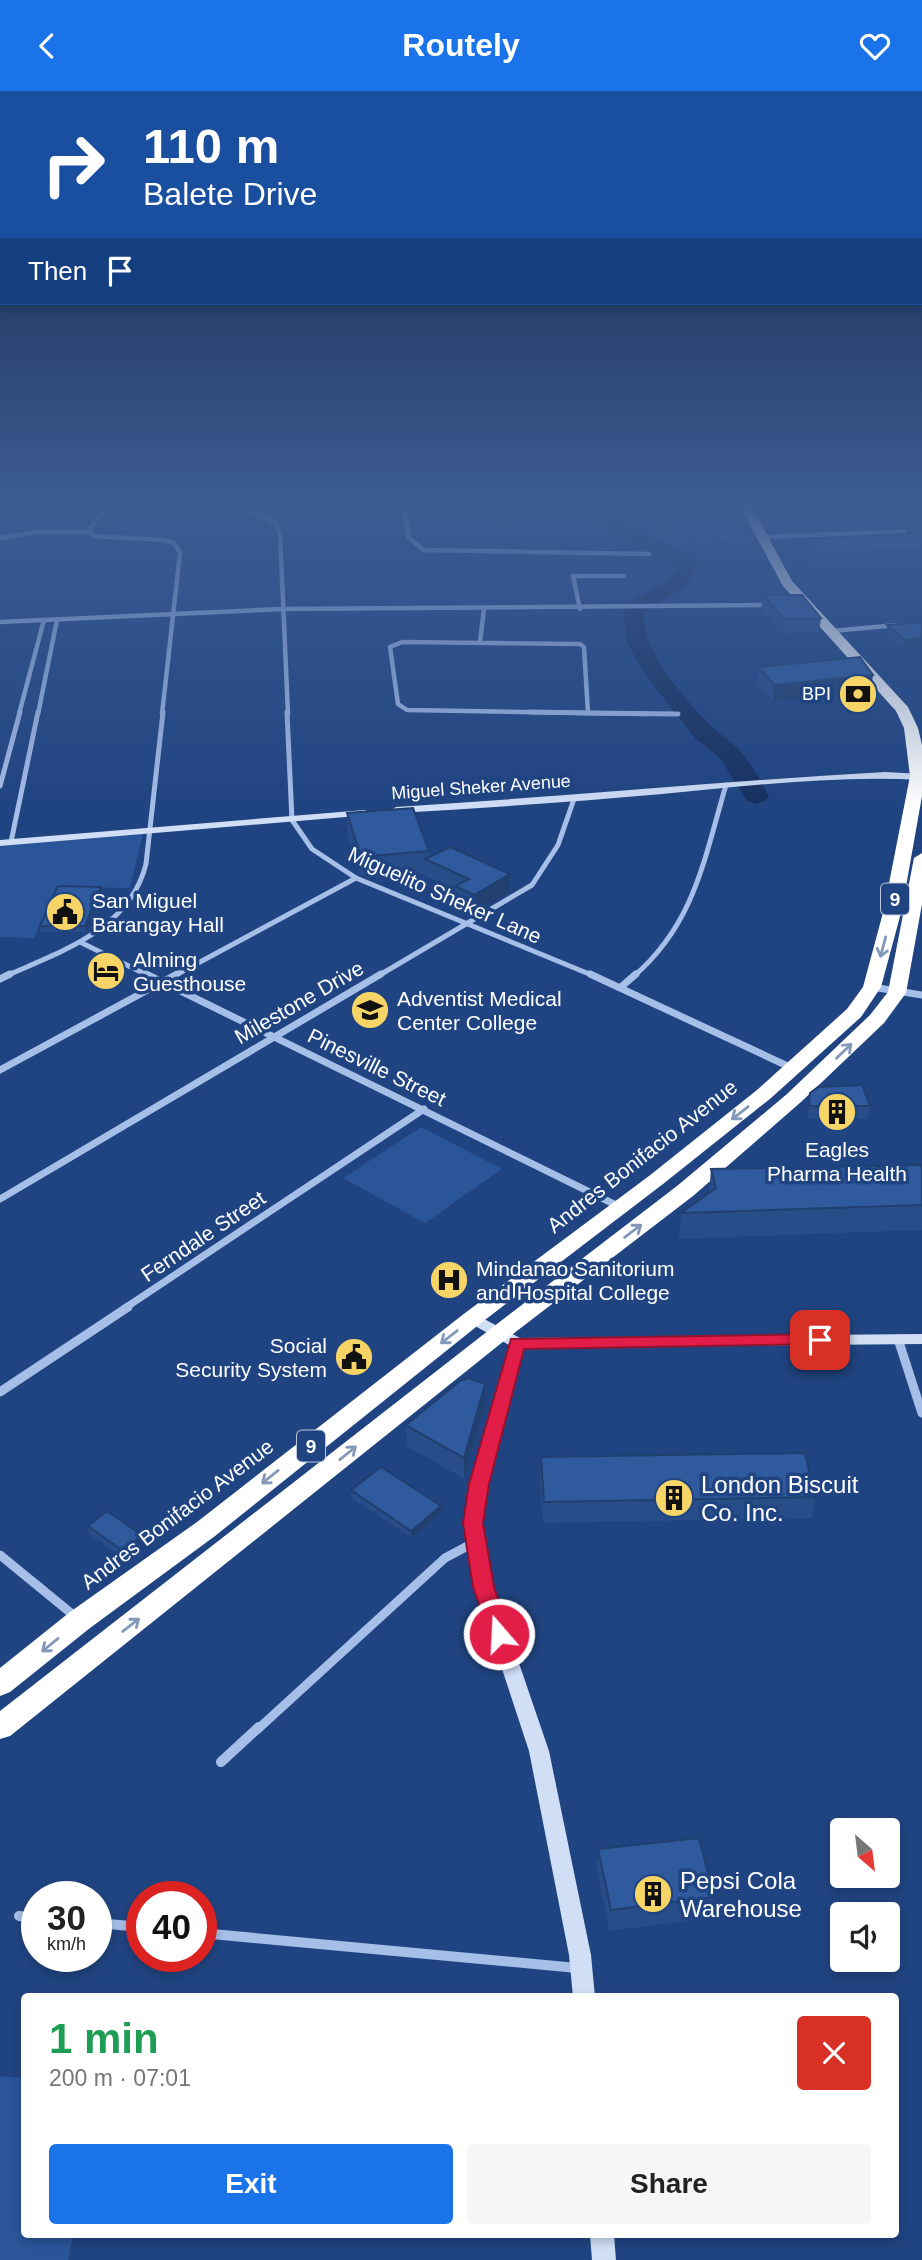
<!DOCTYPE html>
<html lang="en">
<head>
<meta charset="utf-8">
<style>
  :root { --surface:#fff; --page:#f6f6f6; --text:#222; --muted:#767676; --accent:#1a73e8 }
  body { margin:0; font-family:Arial,sans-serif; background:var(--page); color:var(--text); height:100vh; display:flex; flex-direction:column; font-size:26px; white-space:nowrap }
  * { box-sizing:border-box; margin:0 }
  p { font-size:23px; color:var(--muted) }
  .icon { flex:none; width:38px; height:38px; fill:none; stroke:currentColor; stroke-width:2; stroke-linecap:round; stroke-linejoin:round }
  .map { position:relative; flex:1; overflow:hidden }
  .panel { position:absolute; left:21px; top:1902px; width:878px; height:245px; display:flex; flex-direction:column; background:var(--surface); border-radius:7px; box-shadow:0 4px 10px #0003 }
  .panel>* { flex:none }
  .top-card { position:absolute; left:0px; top:0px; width:922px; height:214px; box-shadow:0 4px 10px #0003; background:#1a4fa0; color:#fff; overflow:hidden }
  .needle { width:46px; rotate:152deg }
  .tools { position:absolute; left:830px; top:1727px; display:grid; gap:14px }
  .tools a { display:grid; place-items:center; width:70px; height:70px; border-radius:7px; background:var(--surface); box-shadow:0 4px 10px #0003; font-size:35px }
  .speed { position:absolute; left:21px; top:1790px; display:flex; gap:14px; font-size:35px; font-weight:700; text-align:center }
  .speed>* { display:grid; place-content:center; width:91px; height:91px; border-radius:50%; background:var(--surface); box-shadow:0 4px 10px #0003; line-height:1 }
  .speed small { font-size:18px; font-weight:400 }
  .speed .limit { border:10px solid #d22; background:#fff; color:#111 }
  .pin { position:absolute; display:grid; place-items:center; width:60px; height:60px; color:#fff; margin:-30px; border-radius:14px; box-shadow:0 4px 10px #0006 }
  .me { position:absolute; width:77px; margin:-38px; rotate:341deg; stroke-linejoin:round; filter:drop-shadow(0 0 5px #0008) }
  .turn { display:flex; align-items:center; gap:24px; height:147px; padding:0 28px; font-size:32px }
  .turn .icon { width:91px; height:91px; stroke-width:2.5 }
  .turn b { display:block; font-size:49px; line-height:60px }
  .then { display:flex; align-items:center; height:66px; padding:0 28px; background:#0003; gap:14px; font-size:26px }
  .round { display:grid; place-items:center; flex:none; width:74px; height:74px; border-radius:7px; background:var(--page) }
  .head { display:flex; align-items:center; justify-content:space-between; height:119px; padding:0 28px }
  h1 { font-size:42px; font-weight:700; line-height:52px; color:#1e9e55 }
  .primary-button { display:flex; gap:14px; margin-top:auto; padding:14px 28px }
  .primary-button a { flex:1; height:80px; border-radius:7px; background:var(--accent); color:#fff; font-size:28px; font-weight:700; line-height:80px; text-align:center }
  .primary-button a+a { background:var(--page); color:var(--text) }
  header { display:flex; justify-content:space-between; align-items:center; height:91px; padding:0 28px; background:var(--accent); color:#fff; font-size:32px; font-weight:700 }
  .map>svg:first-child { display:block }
  .green { fill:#2a5599 }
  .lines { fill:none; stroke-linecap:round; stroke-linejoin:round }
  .river { fill:#163160; fill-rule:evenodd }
  .street-far4 { stroke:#a6bfe8; stroke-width:4.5 }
  .street-far3 { stroke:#a6bfe8; stroke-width:5 }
  .street-far2 { stroke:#a6bfe8; stroke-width:7 }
  .street-far1 { stroke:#a6bfe8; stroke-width:9 }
  .street { stroke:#a6bfe8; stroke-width:10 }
  .secondary { fill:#d0def6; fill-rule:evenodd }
  .highway { fill:#fff; fill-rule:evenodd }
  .wall { fill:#284d88 }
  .shaded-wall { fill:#213f6f }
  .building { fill:#2f5a9e; stroke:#213f6f; stroke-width:2 }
  .oneway { stroke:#8498ba }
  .route { fill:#e11d48; stroke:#92132f; stroke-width:2 }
  .labels { text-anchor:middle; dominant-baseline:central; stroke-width:7; stroke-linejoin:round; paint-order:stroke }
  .far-poi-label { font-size:18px; fill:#fff; stroke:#204481; text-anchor:end }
  .far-street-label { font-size:18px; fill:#fff; stroke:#204481 }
  .shield { fill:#204481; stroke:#bcc7d9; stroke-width:2 }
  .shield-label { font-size:19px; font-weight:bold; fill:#fff }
  .street-label { font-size:21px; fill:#fff; stroke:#204481 }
  .poi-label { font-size:21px; fill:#fff; stroke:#204481; text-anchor:start }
  .near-poi-label { font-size:24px; fill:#fff; stroke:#204481; text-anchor:start }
</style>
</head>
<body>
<header><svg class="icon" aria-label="back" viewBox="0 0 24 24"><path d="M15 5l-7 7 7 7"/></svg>Routely<svg class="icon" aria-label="heart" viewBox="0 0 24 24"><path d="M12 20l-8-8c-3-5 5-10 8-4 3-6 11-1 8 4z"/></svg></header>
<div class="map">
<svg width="922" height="2169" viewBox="0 0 922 2169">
  <rect width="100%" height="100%" fill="#204481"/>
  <g class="green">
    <polygon points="143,743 130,797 56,796 34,847 0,846 0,755"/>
    <polygon points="421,1036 502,1078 425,1132 343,1087"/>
    <polygon points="0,1985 24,1987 24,2144 73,2144 68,2169 0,2169"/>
  </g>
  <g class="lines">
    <path class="river" d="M565 414H589L689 465 697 476 686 494 644 522C641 560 686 609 711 635 720 644 732 650 740 660 752 673 760 689 769 705L765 710 756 713 747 710 720 667 695 647 646 585 626 550 623 520C637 501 666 498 677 476Z"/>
    <g class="street-far4">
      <polyline points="109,414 89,438 93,445 164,449 174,452 180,462 162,623"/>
      <path d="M124 414C157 415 245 411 271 429 276 432 278 437 280 442L288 623"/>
      <polyline points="403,414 409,447 424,459 649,463"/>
      <polyline points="404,420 503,414"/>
      <polyline points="760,446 922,440"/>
      <polyline points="0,447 38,441 90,441"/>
      <polyline points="580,518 573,485 624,485"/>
      <polyline points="0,531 282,518 771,514"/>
      <polyline points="832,540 897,534"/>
      <polygon points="402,551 580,553 584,556 588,622 407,619 398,613 390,556"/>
      <polyline points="480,551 484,518"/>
      <polyline points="588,622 648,623"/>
      <polyline points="19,623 44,529"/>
      <polyline points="38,623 57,529"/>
    </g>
    <g class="street-far3">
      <polyline points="287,621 292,729 312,758 356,787 594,885"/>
      <polyline points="530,621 588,622"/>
      <polyline points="588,622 678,623"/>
      <polyline points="0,695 20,621"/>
      <polyline points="11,751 38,621"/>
      <polyline points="80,851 149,885"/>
      <path d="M6 885C62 860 130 838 146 773L163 621"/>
      <polyline points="174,885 356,787"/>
      <polyline points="378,885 532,794 558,754 574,708"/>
      <path d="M634 885C695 832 704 768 726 694"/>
    </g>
    <g class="street-far2">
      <polyline points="146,883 620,1116"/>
      <polyline points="590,883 792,977"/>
      <polyline points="0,888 10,883"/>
      <polyline points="621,896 636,883"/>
      <polyline points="872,896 922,904"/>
      <polyline points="0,979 177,883"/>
      <polyline points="0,1108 381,883"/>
      <polyline points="125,1217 424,1018"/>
    </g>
    <g class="street-far1">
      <polyline points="898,1248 922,1322"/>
      <polyline points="0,1301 128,1216"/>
      <polyline points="0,1464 77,1527"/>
      <polyline points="258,1638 445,1467 475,1451"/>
    </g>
    <g class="street">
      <polyline points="221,1671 259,1636"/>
      <polyline points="19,1825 37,1827"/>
      <polyline points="96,1832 142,1836"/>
      <polyline points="201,1842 577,1877"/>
    </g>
    <g class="secondary">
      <path d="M885 681 922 683V689C836 684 748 695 662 703 573 711 485 717 396 722L391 719 396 716C559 706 722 690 885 681Z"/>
      <polygon points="365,719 370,722 369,724 0,755 0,749"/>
      <polygon points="473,1222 520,1247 922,1243 922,1253 523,1257 487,1393 482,1432 493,1496 549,1660 591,1864 595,1906 573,1906 569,1864 529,1660 475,1496 464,1432 471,1393 509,1254 468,1231 465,1227 468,1223"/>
      <polygon points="590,2144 614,2144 616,2169 592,2169"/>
    </g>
    <g class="highway">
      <polygon points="739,414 751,414 792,490 908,616 918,637 922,654 922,705 902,818 881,896 861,926 771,1007 663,1093 481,1232 215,1445 90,1537 10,1601 0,1605 0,1577 70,1521 197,1431 465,1222 649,1085 757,999 847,918 863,896 884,818 910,685 904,637 896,620 783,495"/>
      <polygon points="922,762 922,813 906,902 884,932 801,1011 693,1105 509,1246 10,1645 0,1648 0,1620 493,1236 677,1095 787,1003 870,924 888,901 914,767"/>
    </g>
  </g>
  <g class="wall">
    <polygon points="900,420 922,420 922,435 902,436 898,429"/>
    <polygon points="922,435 922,477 817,481 803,466 805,448 906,443 907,436"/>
    <polygon points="656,440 755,456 754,465 656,449"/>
    <polygon points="763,504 821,527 819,541 782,543 761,519"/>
    <polygon points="922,531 922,557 903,559 886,544 887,534"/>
    <polygon points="759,576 871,599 773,610 757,592"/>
    <polygon points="347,722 429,760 429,766 510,801 474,822 455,813 455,799 425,785 425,783 371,787 360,783 348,744"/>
    <polygon points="101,796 102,802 86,841 41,841 40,835"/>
    <polygon points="810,1002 870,1015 868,1028 808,1028"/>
    <polygon points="922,1074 922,1139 679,1148 681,1122 709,1102 711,1078"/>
    <polygon points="485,1293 485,1313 464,1388 407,1355 406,1334"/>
    <polygon points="541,1366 815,1406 812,1427 543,1432 540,1387"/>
    <polygon points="351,1399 441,1422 412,1447 351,1407"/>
    <polygon points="88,1435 144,1451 124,1467 89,1443"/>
    <polygon points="598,1758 714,1806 711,1827 609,1840 597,1779"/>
  </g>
  <g class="shaded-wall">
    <polygon points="922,547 922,557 903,559 905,549"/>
    <polygon points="873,584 871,599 773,610 774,594"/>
    <polygon points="510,783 510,801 474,822 474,804"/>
    <polygon points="101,796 102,802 86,841 85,835"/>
    <polygon points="485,1293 485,1313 464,1388 464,1367"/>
    <polygon points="441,1415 441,1422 412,1447 411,1440"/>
    <polygon points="142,1444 144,1451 124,1467 123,1460"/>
  </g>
  <g class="building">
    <polygon points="900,420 922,420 922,426 903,427"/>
    <polygon points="740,426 755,456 656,440 684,428"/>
    <polygon points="922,435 922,442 910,443 907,436"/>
    <polygon points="922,442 922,459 819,463 805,448"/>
    <polygon points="763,504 802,504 821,527 784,528"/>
    <polygon points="922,531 922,547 905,549 887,534"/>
    <polygon points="860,566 873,584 774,594 759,576"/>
    <polygon points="413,717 429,760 370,765 359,760 347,722"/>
    <polygon points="450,756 510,783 474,804 455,795 469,788 425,768"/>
    <polygon points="58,795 101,796 85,835 40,835"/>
    <polygon points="862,994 870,1015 809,1015 810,1002 818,996"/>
    <polygon points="922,1074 922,1114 681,1122 716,1097 711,1078"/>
    <polygon points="469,1287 485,1293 464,1367 406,1334 460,1290"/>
    <polygon points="805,1362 815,1406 544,1411 541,1366"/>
    <polygon points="381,1376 441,1415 411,1440 351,1399"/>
    <polygon points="107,1420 142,1444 123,1460 88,1435"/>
    <polygon points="699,1747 714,1806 611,1819 598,1758"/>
  </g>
  <defs><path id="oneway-shaft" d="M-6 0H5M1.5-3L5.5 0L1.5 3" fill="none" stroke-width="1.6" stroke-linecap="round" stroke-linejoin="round" transform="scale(1.75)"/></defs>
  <g class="oneway">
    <use href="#oneway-shaft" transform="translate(883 856) rotate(105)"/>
    <use href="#oneway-shaft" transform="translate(844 960) rotate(-44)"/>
    <use href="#oneway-shaft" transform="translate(740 1022) rotate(142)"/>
    <use href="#oneway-shaft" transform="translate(633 1140) rotate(-37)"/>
    <use href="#oneway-shaft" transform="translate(449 1246) rotate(142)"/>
    <use href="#oneway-shaft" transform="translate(348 1362) rotate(-39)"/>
    <use href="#oneway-shaft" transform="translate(270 1386) rotate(141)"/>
    <use href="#oneway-shaft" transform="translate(131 1534) rotate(-38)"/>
    <use href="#oneway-shaft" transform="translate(50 1554) rotate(141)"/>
  </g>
  <linearGradient id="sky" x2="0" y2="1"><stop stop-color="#122547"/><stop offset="0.58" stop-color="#3c5c92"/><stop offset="1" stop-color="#3c5c92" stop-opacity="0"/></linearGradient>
  <rect width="922" height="718" fill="url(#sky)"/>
  <polygon class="route" points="820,1243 829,1249 827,1253 524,1258 489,1393 483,1432 494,1496 510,1543 507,1549 499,1551 492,1549 473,1496 463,1432 469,1393 511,1248"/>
  <defs>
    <g id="bank-disc" transform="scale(2.0125)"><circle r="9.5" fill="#f6d566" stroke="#204481"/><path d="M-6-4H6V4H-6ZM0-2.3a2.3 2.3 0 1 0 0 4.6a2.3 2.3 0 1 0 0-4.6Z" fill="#111"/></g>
    <g id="civic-disc" transform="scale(2.0125)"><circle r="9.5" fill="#f6d566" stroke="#204481"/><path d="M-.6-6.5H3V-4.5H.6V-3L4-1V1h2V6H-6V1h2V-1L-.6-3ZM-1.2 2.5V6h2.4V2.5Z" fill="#111"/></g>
    <g id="hotel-disc" transform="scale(2.0125)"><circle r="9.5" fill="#f6d566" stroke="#204481"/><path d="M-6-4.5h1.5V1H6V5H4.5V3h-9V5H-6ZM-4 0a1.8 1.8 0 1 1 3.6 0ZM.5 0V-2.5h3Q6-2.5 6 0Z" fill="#111"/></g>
    <g id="university-disc" transform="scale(2.0125)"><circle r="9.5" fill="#f6d566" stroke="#204481"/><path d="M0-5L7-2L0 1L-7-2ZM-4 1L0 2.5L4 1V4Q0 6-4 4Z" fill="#111"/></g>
    <g id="building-disc" transform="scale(2.0125)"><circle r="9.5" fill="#f6d566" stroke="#204481"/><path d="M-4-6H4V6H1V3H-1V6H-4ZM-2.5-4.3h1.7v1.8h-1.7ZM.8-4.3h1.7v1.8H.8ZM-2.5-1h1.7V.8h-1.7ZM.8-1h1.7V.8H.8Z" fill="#111"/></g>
    <g id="hospital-disc" transform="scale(2.0125)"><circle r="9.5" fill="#f6d566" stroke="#204481"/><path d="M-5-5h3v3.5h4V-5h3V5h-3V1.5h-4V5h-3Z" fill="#111"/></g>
  </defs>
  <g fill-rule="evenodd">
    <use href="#bank-disc" x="858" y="603"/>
    <use href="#civic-disc" x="65" y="821"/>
    <use href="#hotel-disc" x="106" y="880"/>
    <use href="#university-disc" x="370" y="919"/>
    <use href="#building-disc" x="837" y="1021"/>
    <use href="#hospital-disc" x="449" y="1189"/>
    <use href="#civic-disc" x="354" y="1266"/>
    <use href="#building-disc" x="674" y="1407"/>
    <use href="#building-disc" x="653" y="1803"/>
  </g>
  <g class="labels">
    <g class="far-poi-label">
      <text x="831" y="603">BPI</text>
    </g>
    <g class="far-street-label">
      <text transform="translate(481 696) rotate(-4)">Miguel Sheker Avenue</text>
    </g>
    <g class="shield">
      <rect x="881" y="792.5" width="28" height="31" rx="5"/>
      <rect x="297" y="1339.5" width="28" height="31" rx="5"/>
    </g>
    <g class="shield-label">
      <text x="895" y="808">9</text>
      <text x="311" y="1355">9</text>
    </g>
    <g class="street-label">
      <text transform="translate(445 804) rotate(24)">Miguelito Sheker Lane</text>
      <text transform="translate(299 911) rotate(-30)">Milestone Drive</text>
      <text transform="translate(377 976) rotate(26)">Pinesville Street</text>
      <text transform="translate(642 1065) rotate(-38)">Andres Bonifacio Avenue</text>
      <text transform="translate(203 1145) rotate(-34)">Ferndale Street</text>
      <text transform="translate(177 1423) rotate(-37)">Andres Bonifacio Avenue</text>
    </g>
    <g class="poi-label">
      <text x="92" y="809">San Miguel<tspan x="92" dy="24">Barangay Hall</tspan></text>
      <text x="133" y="868">Alming<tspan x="133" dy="24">Guesthouse</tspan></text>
      <text x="397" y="907">Adventist Medical<tspan x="397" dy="24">Center College</tspan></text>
      <text x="837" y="1058" text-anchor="middle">Eagles<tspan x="837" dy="24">Pharma Health</tspan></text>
      <text x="476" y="1177">Mindanao Sanitorium<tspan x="476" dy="24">and Hospital College</tspan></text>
      <text x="327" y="1254" text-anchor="end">Social<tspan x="327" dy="24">Security System</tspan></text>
    </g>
    <g class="near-poi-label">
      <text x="701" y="1393">London Biscuit<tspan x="701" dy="28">Co. Inc.</tspan></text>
      <text x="680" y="1789">Pepsi Cola<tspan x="680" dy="28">Warehouse</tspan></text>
    </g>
  </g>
</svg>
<div class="tools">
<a><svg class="needle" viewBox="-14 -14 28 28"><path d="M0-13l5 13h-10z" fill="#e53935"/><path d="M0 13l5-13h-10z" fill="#767676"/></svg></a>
<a><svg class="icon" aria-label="sound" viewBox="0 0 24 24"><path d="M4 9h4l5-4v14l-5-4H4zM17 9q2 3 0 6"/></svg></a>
</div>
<div class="speed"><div>30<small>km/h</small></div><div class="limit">40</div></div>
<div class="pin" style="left:820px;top:1249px;background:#d93025"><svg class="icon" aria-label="arrive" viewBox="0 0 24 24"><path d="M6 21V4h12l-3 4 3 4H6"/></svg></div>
<svg class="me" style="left:499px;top:1543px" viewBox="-20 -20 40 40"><circle r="17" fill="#e11d48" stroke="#fff" stroke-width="3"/><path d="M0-11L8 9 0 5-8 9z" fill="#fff"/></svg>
<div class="top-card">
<div class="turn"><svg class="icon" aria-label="right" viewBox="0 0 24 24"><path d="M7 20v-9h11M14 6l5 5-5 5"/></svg><div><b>110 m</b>Balete Drive</div></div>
<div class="then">Then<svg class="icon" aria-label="arrive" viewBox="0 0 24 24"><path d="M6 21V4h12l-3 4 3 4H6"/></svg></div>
</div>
<section class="panel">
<div class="head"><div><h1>1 min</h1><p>200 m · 07:01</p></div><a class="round" style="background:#d93025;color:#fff"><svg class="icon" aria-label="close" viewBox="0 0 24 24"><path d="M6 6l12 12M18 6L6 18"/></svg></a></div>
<div class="primary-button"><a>Exit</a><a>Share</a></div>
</section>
</div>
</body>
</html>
